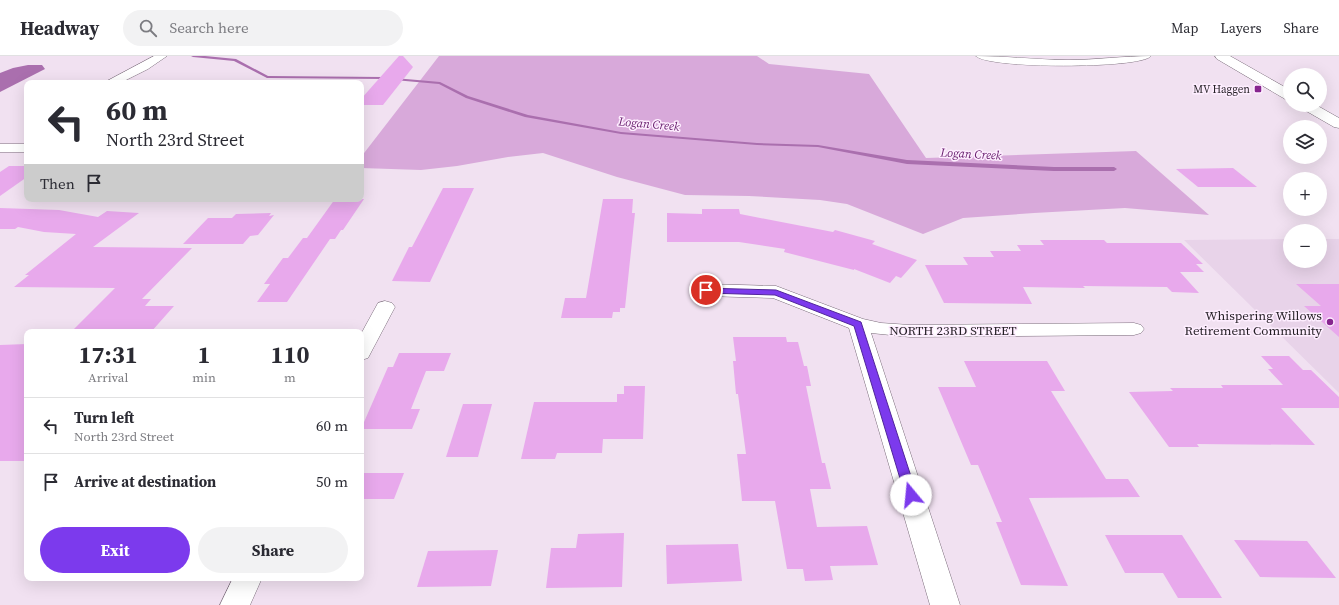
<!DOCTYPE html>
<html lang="en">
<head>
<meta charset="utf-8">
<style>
  :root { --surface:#fff; --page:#f2f2f3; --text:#2b2b33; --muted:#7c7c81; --line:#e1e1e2; --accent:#7c3aed }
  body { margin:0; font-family:"Source Serif 4",serif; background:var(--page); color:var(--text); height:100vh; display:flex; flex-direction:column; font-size:15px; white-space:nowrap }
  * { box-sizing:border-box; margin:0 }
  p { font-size:13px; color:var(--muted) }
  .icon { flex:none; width:22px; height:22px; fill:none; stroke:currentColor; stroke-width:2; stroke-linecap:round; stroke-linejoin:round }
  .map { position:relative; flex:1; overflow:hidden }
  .details { position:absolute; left:24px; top:273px; width:340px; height:252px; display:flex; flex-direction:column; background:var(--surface); border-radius:8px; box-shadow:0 4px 16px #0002 }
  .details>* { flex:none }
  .banner { position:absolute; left:24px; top:24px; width:340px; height:122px; border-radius:8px; box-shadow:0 4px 16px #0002; background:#fff; color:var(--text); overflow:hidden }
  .fabs { position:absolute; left:1283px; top:12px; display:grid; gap:8px }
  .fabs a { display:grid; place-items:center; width:44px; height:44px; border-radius:50%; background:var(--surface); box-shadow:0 4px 16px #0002; font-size:20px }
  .pin { position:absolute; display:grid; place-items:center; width:34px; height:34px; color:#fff; margin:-17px; border:2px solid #fff; border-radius:50%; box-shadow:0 1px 4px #0007 }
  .me { position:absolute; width:44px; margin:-22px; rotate:343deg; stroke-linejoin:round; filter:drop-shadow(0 0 3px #0008) }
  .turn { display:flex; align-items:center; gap:14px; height:84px; padding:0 16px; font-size:18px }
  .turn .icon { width:52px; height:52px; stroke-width:2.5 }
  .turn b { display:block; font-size:28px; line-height:34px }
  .then { display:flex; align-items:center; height:38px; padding:0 16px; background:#0003; gap:8px; font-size:15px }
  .eta { display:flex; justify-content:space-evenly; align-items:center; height:68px; text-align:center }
  .eta b { font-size:24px; font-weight:700; line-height:28px }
  .action { display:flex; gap:8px; margin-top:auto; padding:8px 16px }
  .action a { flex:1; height:46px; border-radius:24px; background:var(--accent); color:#fff; font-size:16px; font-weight:700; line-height:46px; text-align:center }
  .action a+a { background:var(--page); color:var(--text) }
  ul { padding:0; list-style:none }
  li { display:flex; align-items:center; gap:12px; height:56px; padding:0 16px; border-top:1px solid var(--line) }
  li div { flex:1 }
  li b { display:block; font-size:15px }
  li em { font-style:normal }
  header { display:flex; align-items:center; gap:24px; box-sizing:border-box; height:56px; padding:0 20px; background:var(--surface); border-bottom:1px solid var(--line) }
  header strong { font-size:19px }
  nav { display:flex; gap:22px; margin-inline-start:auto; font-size:14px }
  .search { width:280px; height:36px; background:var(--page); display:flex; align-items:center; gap:10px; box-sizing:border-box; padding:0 14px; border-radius:22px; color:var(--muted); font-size:15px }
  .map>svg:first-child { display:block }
  .built { fill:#e8d3e9 }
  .green { fill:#d8a9da }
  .water { fill:#aa6fae }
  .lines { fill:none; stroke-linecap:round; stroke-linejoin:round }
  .stream { fill:#aa6fae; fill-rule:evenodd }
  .building { fill:#e8a9ec }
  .minor-casing { stroke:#7a6c7a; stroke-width:1 }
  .tertiary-casing { stroke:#7a6c7a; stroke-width:1 }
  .minor { fill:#fff; fill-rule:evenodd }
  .tertiary { fill:#fff; fill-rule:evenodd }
  .route { fill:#7c3aed; stroke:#51269a }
  .poi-dot { fill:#87258f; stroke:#feeeff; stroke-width:1.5 }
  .labels { text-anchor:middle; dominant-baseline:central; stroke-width:3; stroke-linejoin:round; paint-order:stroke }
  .far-poi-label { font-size:11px; fill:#231e24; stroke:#feeeff; text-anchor:end }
  .far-water-label { font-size:12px; font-style:italic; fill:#6a2170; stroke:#feeeff }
  .poi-label { font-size:13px; fill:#231e24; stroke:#feeeff; text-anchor:end }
  .street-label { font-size:13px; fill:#231e24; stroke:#feeeff }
</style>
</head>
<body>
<header>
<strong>Headway</strong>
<div class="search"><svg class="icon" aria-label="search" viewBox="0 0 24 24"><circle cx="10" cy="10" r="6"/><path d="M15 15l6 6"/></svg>Search here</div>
<nav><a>Map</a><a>Layers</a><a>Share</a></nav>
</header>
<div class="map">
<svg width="1339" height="549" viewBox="0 0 1339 549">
  <rect width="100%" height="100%" fill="#f1e1f1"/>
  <polygon class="built" points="1290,183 1290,205 1320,205 1320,183 1339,183 1339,337 1184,184"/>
  <polygon class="green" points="439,0 757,0 769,8 869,18 926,102 1136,95 1209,159 1125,152 1034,157 963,162 923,178 847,148 820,144 749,140 685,139 617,121 543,97 508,101 457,110 421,114 361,112 361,101"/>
  <polygon class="water" points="28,9 42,9 45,13 0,36 0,17 13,12"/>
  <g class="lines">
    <polygon class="stream" points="191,0 205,0 236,3 268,20 383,21 440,26 468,40 528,59 621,76 757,87 818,89 907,104 1054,111 1114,111 1117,113 1114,115 1054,115 907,108 818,91 757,89 621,78 525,61 466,42 439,28 383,23 267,22 234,5 193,1"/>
  </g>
  <g class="building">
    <polygon points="399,0 403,0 413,11 383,49 361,49 361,43"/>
    <polygon points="9,110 27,110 27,121 0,140 0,116"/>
    <polygon points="1233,112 1257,131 1198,131 1176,113"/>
    <polygon points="443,132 474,132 430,226 392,225 409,191 412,191"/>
    <polygon points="335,143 364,143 343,174 341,174 335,183 330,183 287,246 257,246 270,228 264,228 283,202 288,202 303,182 307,182"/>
    <polygon points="603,143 633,143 632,157 635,157 625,252 620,252 620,256 613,256 612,262 561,262 565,242 586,242"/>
    <polygon points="0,152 59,154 98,161 107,155 139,157 93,191 192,192 142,243 151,243 145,250 174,250 151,276 71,276 115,232 14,231 29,219 25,219 76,178 44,176 18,171 15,173 0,173"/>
    <polygon points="702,153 739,153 740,158 833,176 835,174 875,185 872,188 917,204 901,222 896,220 890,227 854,213 854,214 784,196 785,193 739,186 667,186 667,157 702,158"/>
    <polygon points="271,157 269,160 274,159 258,179 250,180 243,188 183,188 208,162 232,162 236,158"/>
    <polygon points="1040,184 1104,184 1107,187 1181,187 1203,208 1196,208 1204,216 1180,216 1199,237 1172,236 1167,231 1083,230 1085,232 1023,231 1032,248 944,247 925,209 968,209 963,201 994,201 990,195 1021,195 1017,189 1044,189"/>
    <polygon points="1296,228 1339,228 1339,281 1304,250 1321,250"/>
    <polygon points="733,281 786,281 787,286 798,286 804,310 807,310 811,330 806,330 822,407 825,407 831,433 810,433 817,471 867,470 878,509 830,510 833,524 805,525 803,513 787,513 775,445 742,445 737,398 746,398 738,338 736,338 733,305 736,305"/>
    <polygon points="27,288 27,405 0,405 0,289"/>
    <polygon points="399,297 451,297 444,315 426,315 411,353 420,353 412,373 361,373 388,311 393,311"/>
    <polygon points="1261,300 1289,300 1303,314 1311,314 1339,341 1339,352 1281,352 1315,389 1197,388 1199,391 1169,391 1129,336 1173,335 1170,332 1223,332 1221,329 1283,329 1268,313 1273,313"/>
    <polygon points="964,305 1047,305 1065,335 1051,335 1106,423 1128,423 1140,441 1029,442 1068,530 1021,529 996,466 1002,466 978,409 971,409 938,331 976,331"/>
    <polygon points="624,330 645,330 643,383 603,383 602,397 557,397 555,403 521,403 534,346 617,346 617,338 624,338"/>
    <polygon points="463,348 492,348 478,401 446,401"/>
    <polygon points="361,417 404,417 394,443 361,443"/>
    <polygon points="624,477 622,531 546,532 551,492 576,492 578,478"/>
    <polygon points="1105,479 1182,479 1222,542 1178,542 1163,517 1125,517"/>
    <polygon points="1234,484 1307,485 1336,522 1260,521"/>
    <polygon points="738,488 742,525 667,528 666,489"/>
    <polygon points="498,494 491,530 417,531 428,495"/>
  </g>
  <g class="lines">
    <g class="minor-casing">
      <g id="minor">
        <polygon points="154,0 167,0 148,13 120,27 105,27 107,25"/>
        <path d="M976 0C1007 0 1037 4 1068 4 1096 4 1123 0 1151 0 1141 13 986 13 976 0Z"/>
        <rect x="0" y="88" width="27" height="8"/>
        <polygon points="706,228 776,230 863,263 881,267 910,269 1134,267 1141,269 1144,273 1141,277 1134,279 910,281 871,277 960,549 930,549 849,272 773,242 706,240 699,238 697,234 699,230"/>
        <polygon points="385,245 392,247 395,251 368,302 361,304 361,278 378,247"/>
        <polygon points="233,522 262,522 250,549 220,549"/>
      </g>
    </g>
    <g class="tertiary-casing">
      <g id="tertiary">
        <polygon points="1215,0 1230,0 1290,34 1290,44 1285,43 1217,3"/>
        <polygon points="1299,49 1316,49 1339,62 1339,72 1334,71 1301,52"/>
      </g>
    </g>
    <use href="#minor" class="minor"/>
    <use href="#tertiary" class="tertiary"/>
  </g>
  <polygon class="route" points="703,232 776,234 861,266 917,439 915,443 911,444 907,443 905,439 854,270 775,239 706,237 703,236 702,234"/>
  <g class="poi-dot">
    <rect x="1254" y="29" width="8" height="8" rx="2"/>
    <circle cx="1330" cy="266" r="4"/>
  </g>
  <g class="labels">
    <g class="far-poi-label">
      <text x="1250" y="33">MV Haggen</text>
    </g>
    <g class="far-water-label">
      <text transform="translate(649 68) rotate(5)">Logan Creek</text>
      <text transform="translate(971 98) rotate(3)">Logan Creek</text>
    </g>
    <g class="poi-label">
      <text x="1322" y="259">Whispering Willows<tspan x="1322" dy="15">Retirement Community</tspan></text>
    </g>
    <g class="street-label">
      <text x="953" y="274">NORTH 23RD STREET</text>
    </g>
  </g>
</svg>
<div class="fabs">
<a><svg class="icon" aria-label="search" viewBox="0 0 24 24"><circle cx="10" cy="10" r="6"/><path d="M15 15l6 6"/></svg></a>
<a><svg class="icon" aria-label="layers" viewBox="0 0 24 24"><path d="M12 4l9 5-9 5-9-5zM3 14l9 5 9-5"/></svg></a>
<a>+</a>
<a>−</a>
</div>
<div class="pin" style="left:706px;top:234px;background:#d93025"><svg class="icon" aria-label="arrive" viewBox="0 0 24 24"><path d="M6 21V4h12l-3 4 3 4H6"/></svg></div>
<svg class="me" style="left:911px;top:439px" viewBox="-20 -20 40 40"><circle r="19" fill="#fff"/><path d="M0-13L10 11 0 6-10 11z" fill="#7c3aed"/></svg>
<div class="banner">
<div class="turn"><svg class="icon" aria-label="left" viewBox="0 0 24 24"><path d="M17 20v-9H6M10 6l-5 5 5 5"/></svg><div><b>60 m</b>North 23rd Street</div></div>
<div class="then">Then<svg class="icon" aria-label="arrive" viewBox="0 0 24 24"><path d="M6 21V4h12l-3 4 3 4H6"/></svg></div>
</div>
<section class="details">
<div class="eta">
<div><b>17:31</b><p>Arrival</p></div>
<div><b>1</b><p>min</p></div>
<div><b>110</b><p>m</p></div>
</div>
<ul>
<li><svg class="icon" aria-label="left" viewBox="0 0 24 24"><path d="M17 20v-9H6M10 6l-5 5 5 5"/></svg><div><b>Turn left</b><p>North 23rd Street</p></div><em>60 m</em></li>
<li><svg class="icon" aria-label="arrive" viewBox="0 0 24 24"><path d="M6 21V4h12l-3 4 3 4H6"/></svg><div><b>Arrive at destination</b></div><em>50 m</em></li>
</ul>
<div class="action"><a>Exit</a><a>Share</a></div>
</section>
</div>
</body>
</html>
